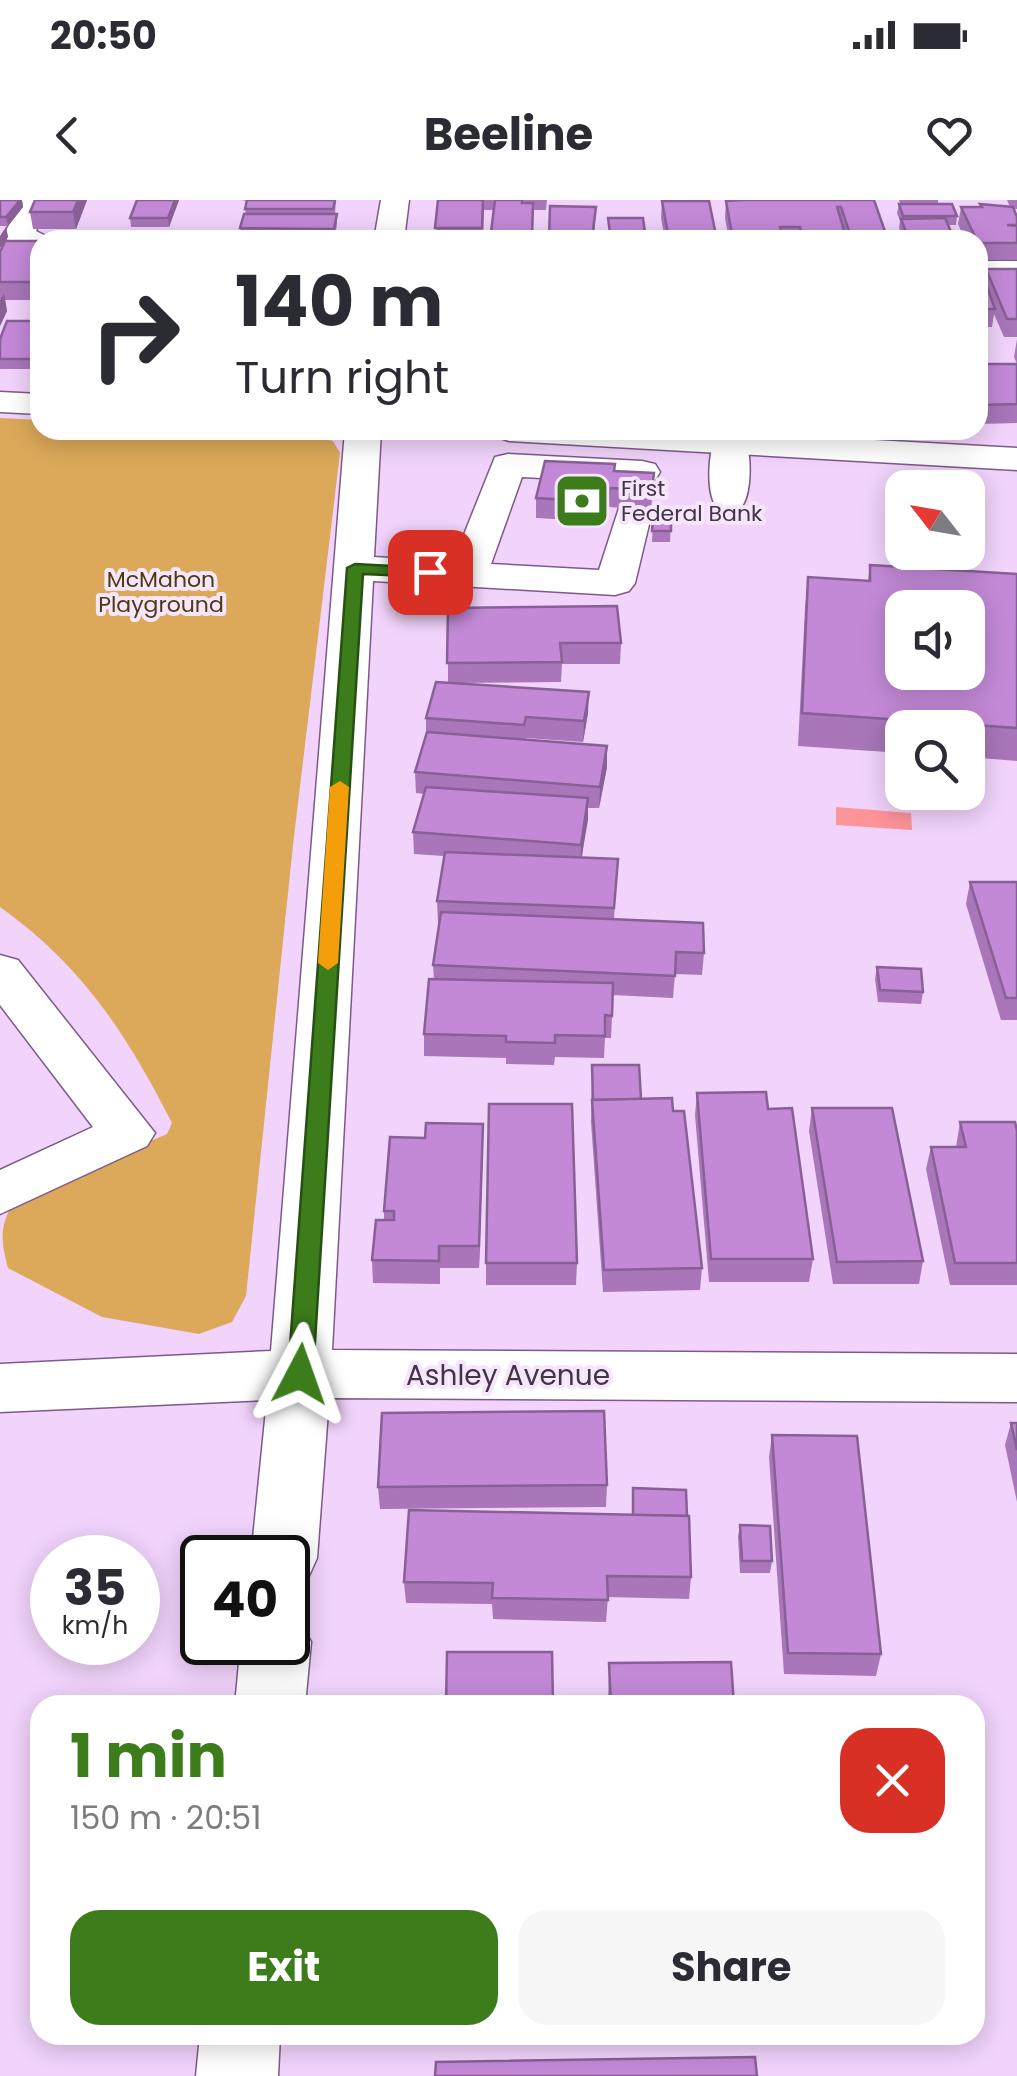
<!DOCTYPE html>
<html lang="en">
<head>
<meta charset="utf-8">
<style>
  :root { --surface:#fff; --page:#f7f7f7; --text:#2b2b33; --muted:#7c7c81; --accent:#3c7c1b }
  body { margin:0; font-family:Poppins,sans-serif; background:var(--page); color:var(--text); height:100vh; display:flex; flex-direction:column; font-size:38px; white-space:nowrap }
  * { box-sizing:border-box; margin:0 }
  p { font-size:32px; color:var(--muted) }
  .icon { flex:none; width:55px; height:55px; fill:none; stroke:currentColor; stroke-width:2; stroke-linecap:round; stroke-linejoin:round }
  .map { position:relative; flex:1; overflow:hidden }
  .panel { position:absolute; left:30px; top:1495px; width:955px; height:350px; display:flex; flex-direction:column; background:var(--surface); border-radius:30px; box-shadow:0 5px 25px #0003 }
  .panel>* { flex:none }
  .guide { position:absolute; left:30px; top:30px; width:958px; height:210px; border-radius:30px; box-shadow:0 5px 25px #0003; background:#fff; color:var(--text); overflow:hidden }
  .needle { width:65px; rotate:301deg }
  .tools { position:absolute; left:885px; top:270px; display:grid; gap:20px }
  .tools a { display:grid; place-items:center; width:100px; height:100px; border-radius:20px; background:var(--surface); box-shadow:0 5px 25px #0003; font-size:50px }
  .speed { position:absolute; left:30px; top:1335px; display:flex; gap:20px; font-size:50px; font-weight:700; text-align:center }
  .speed>* { display:grid; place-content:center; width:130px; height:130px; border-radius:50%; background:var(--surface); box-shadow:0 5px 25px #0003; line-height:1 }
  .speed small { font-size:25px; font-weight:400 }
  .speed .limit { border:5px solid #111; border-radius:15px; background:#fff; color:#111 }
  .pin { position:absolute; display:grid; place-items:center; width:85px; height:85px; color:#fff; margin:-42px; border-radius:20px; box-shadow:0 5px 15px #0006 }
  .me { position:absolute; width:110px; margin:-55px; rotate:4deg; stroke-linejoin:round; filter:drop-shadow(0 0 8px #0008) }
  .turn { display:flex; align-items:center; gap:35px; height:210px; padding:0 40px; font-size:45px }
  .turn .icon { width:130px; height:130px; stroke-width:2.5 }
  .turn b { display:block; font-size:70px; line-height:85px }
  .round { display:grid; place-items:center; flex:none; width:105px; height:105px; border-radius:30px; background:var(--page) }
  .overview { display:flex; align-items:center; justify-content:space-between; height:170px; padding:0 40px }
  h1 { font-size:60px; font-weight:700; line-height:75px; color:var(--accent) }
  .primary-button { display:flex; gap:20px; margin-top:auto; padding:20px 40px }
  .primary-button a { flex:1; height:115px; border-radius:30px; background:var(--accent); color:#fff; font-size:40px; font-weight:700; line-height:115px; text-align:center }
  .primary-button a+a { background:var(--page); color:var(--text) }
  .status { display:flex; justify-content:space-between; align-items:center; height:70px; padding:0 50px; background:var(--surface); direction:ltr }
  .status svg { height:28px; fill:currentColor }
  header { display:flex; justify-content:space-between; align-items:center; height:130px; padding:0 40px; background:var(--surface); font-size:45px; font-weight:700 }
  .map>svg:first-child { display:block }
  .green { fill:#dba959 }
  .water { fill:#fd9499 }
  .lines { fill:none; stroke-linecap:round; stroke-linejoin:round }
  .minor-casing { stroke:#7d5b88; stroke-width:3 }
  .major-casing { stroke:#7d5b88; stroke-width:3 }
  .minor { fill:#fff; fill-rule:evenodd }
  .major { fill:#fff; fill-rule:evenodd }
  .wall { fill:#a876b9 }
  .shaded-wall { fill:#886096 }
  .building { fill:#c389d7; stroke:#886096; stroke-width:2.5; fill-rule:evenodd }
  .route { fill:#3c7c1b; stroke:#275112; stroke-width:2.5 }
  .slow { fill:#f59e0b }
  .labels { text-anchor:middle; dominant-baseline:central; stroke-width:8; stroke-linejoin:round; paint-order:stroke }
  .far-poi-label { font-size:22px; fill:#433448; stroke:#f6e6fb; text-anchor:start }
  .far-park-label { font-size:22px; fill:#4f3911; stroke:#f6e6fb }
  .street-label { font-size:28px; fill:#433448; stroke:#f6e6fb }
</style>
</head>
<body>
<div class="status"><b>20:50</b><svg viewBox="0 0 49 12"><path d="M0 12V9h3v3zM5 12V6h3v6zM10 12V3h3v9zM15 12V0h3v12zM26 1h20v11H26zM47 4h2v5h-2z"/></svg></div>
<header><svg class="icon" aria-label="back" viewBox="0 0 24 24"><path d="M15 5l-7 7 7 7"/></svg>Beeline<svg class="icon" aria-label="heart" viewBox="0 0 24 24"><path d="M12 20l-8-8c-3-5 5-10 8-4 3-6 11-1 8 4z"/></svg></header>
<div class="map">
<svg width="1017" height="1876" viewBox="0 0 1017 1876">
  <rect width="100%" height="100%" fill="#f1d3fb"/>
  <path class="green" d="M0 218 40 220V230C130 230 247 219 333 241L340 253 293 645 246 1096 232 1122 199 1134 102 1117 8 1068C0 1038 0 1025 15 999L167 934 172 923C127 835 83 766 0 707Z"/>
  <polygon class="water" points="836,607 911,613 912,630 836,625"/>
  <g class="lines">
    <g class="minor-casing">
      <g id="minor">
        <polygon points="21,0 49,0 36,31 54,40 40,40 40,51 8,41 4,35"/>
        <polygon points="381,0 409,0 404,40 374,40"/>
        <rect x="978" y="61" width="39" height="18"/>
        <polygon points="345,230 381,230 374,357 453,362 495,257 508,254 642,261 655,264 660,272 655,280 642,283 522,277 491,364 599,370 619,308 632,305 645,308 651,316 635,383 629,391 615,395 373,381 332,1150 1017,1154 1017,1202 329,1198 317,1358 308,1378 288,1385 288,1358 251,1358 267,1200 0,1212 0,1164 271,1151"/>
        <path d="M730 232 743 235C752 250 752 292 742 306L729 309 716 306C706 292 708 250 717 235Z"/>
        <polygon points="0,755 18,760 155,933 147,946 0,1014 0,970 93,927 0,805"/>
        <polygon points="288,1416 300,1421 311,1442 305,1505 235,1505 241,1442 288,1442"/>
        <polygon points="200,1835 280,1835 278,1876 196,1876"/>
      </g>
    </g>
    <g class="major-casing">
      <g id="major">
        <polygon points="0,192 40,194 40,214 0,212"/>
        <polygon points="491,230 696,230 1017,248 1017,270 509,241 497,237"/>
      </g>
    </g>
    <use href="#minor" class="minor"/>
    <use href="#major" class="major"/>
  </g>
  <g class="wall">
    <polygon points="0,0 22,0 23,7 8,26 0,26"/>
    <polygon points="35,0 87,0 76,29 33,29 30,12"/>
    <polygon points="137,0 179,0 169,27 131,27 130,18"/>
    <polygon points="241,0 336,0 335,14 337,14 337,24 335,38 330,38 330,40 213,40 241,35 240,28 245,14 247,1"/>
    <polygon points="438,0 547,0 546,10 484,10 483,40 436,40"/>
    <polygon points="742,0 887,0 874,0 888,40 729,40 725,18 726,1"/>
    <polygon points="899,0 938,0 938,3 900,3"/>
    <polygon points="1007,0 1017,0 1017,9 1014,9 1017,17 1017,60 978,60 978,40 965,40 958,24 961,7 980,7 980,4 1010,7"/>
    <polygon points="662,1 717,40 665,40 661,18"/>
    <polygon points="899,4 957,16 956,25 948,25 953,36 952,40 904,40 899,28 900,21 897,13"/>
    <polygon points="6,27 8,37 5,41 40,41 40,100 5,100 7,111 0,126 0,52 5,41"/>
    <polygon points="986,69 1017,69 1017,137 1004,137 994,114 992,127 978,127 978,84 983,84"/>
    <polygon points="40,121 34,169 0,169 0,139"/>
    <polygon points="1017,139 1017,223 978,224 978,164 1017,164 1014,157"/>
    <polygon points="654,273 651,310 609,307 606,322 536,318 536,298"/>
    <polygon points="653,319 671,320 670,342 652,342"/>
    <polygon points="870,365 1017,374 1017,561 968,557 968,528 902,528 902,553 798,546 805,408 808,377 868,381"/>
    <polygon points="448,408 621,443 620,464 562,464 561,482 460,483 588,513 583,542 526,538 526,540 607,546 607,567 599,608 588,608 582,658 618,659 614,719 704,753 702,775 675,774 673,798 613,795 611,838 605,838 604,858 555,857 554,865 506,864 506,858 424,856 424,834 434,779 433,765 440,723 438,723 437,701 444,656 414,654 413,632 424,594 416,593 415,572 426,535 426,518 448,483"/>
    <polygon points="970,682 1017,682 1017,820 1001,820 966,704"/>
    <polygon points="877,767 923,792 921,804 878,802 875,779"/>
    <polygon points="592,865 641,899 673,911 702,1068 700,1090 603,1092 591,922"/>
    <polygon points="697,893 768,909 813,1059 809,1082 709,1082 695,915"/>
    <polygon points="812,908 923,1061 919,1084 833,1084 809,931"/>
    <polygon points="960,922 1017,931 1017,1085 950,1085 926,969 931,947 956,947"/>
    <polygon points="483,946 479,1068 440,1068 440,1084 373,1083 372,1060 384,1020 384,1011"/>
    <polygon points="486,1063 577,1063 576,1085 486,1085"/>
    <polygon points="1011,1223 1017,1223 1017,1302 1005,1245"/>
    <polygon points="772,1235 881,1454 876,1476 784,1474 769,1257"/>
    <polygon points="607,1285 606,1307 380,1309 378,1287"/>
    <polygon points="409,1310 691,1377 689,1399 608,1397 606,1422 493,1419 492,1404 406,1403 404,1382"/>
    <polygon points="740,1325 772,1361 770,1373 740,1373 738,1337"/>
    <polygon points="609,1463 734,1505 608,1505"/>
  </g>
  <g class="shaded-wall">
    <polygon points="20,0 22,0 23,7 8,26 6,17"/>
    <polygon points="78,0 87,0 76,29 73,12"/>
    <polygon points="175,0 179,0 169,27 168,18"/>
    <polygon points="596,7 594,40 570,40"/>
    <polygon points="6,27 8,37 0,48 0,36"/>
    <polygon points="4,93 7,111 0,126 0,101"/>
    <polygon points="40,138 40,153 34,169 32,159"/>
    <polygon points="610,288 609,307 606,322 607,302"/>
    <polygon points="589,492 588,513 583,542 584,521"/>
    <polygon points="607,546 607,567 599,608 600,587"/>
    <polygon points="588,598 588,620 580,666 581,645"/>
    <polygon points="483,924 483,946 479,1068 479,1046"/>
  </g>
  <g class="building">
    <polygon points="0,0 20,0 6,17 0,17"/>
    <polygon points="35,0 78,0 73,12 30,12"/>
    <polygon points="137,0 175,0 168,18 130,18"/>
    <polygon points="247,0 335,0 333,9 245,9"/>
    <polygon points="438,0 483,0 482,28 435,28"/>
    <polygon points="495,0 522,0 522,3 533,3 532,40 490,40"/>
    <polygon points="742,0 874,0 888,40 852,40 841,7 837,7 847,40 803,40 800,27 780,27 784,40 733,40 726,1"/>
    <polygon points="662,1 709,1 717,40 669,40"/>
    <polygon points="899,4 952,4 957,16 903,16"/>
    <polygon points="980,4 1013,7 1017,17 1017,25 1007,25 1017,26 1017,43 978,43 961,7 982,7"/>
    <polygon points="550,6 596,7 592,38 549,40"/>
    <polygon points="244,14 337,14 334,29 240,28"/>
    <polygon points="608,18 643,18 646,40 611,40"/>
    <polygon points="945,18 953,36 947,36 948,40 909,40 901,19"/>
    <polygon points="214,35 329,35 329,40 213,40"/>
    <polygon points="5,41 40,41 40,82 0,82 0,52"/>
    <polygon points="986,69 1017,69 1017,119 1007,119"/>
    <polygon points="978,84 986,84 995,109 978,109"/>
    <polygon points="7,121 40,121 40,138 32,159 0,159 0,139"/>
    <polygon points="978,164 1017,164 1017,204 980,205 978,200"/>
    <polygon points="545,261 615,264 614,271 654,273 652,290 610,288 607,302 536,298"/>
    <polygon points="653,319 671,320 671,331 652,331"/>
    <path d="M870 365 1017 374V528L802 513 808 377 870 381ZM902 408H968V472H902Z"/>
    <polygon points="617,406 621,443 560,443 562,462 447,463 448,408"/>
    <polygon points="436,482 589,492 584,521 526,517 524,525 426,518"/>
    <polygon points="427,532 607,546 600,587 415,572"/>
    <polygon points="426,587 588,598 581,645 413,632"/>
    <polygon points="445,652 618,659 614,708 437,701"/>
    <polygon points="970,682 1017,682 1017,798 1006,798"/>
    <polygon points="441,712 703,723 704,753 676,752 675,776 433,765"/>
    <polygon points="877,767 921,769 923,792 880,790"/>
    <polygon points="429,779 613,783 612,816 605,815 605,836 555,835 555,843 506,842 506,836 424,834"/>
    <polygon points="592,865 639,865 641,899 593,900"/>
    <polygon points="766,892 768,909 792,908 813,1059 711,1059 697,893"/>
    <polygon points="672,898 673,911 684,911 702,1068 604,1070 592,900"/>
    <polygon points="489,904 572,904 577,1063 486,1063"/>
    <polygon points="812,908 892,908 923,1061 837,1062"/>
    <polygon points="960,922 1015,922 1017,931 1017,1063 955,1063 931,947 966,947"/>
    <polygon points="426,923 483,924 479,1046 439,1046 439,1061 372,1060 376,1020 394,1020 394,1011 384,1011 390,937 425,938"/>
    <polygon points="604,1211 607,1285 378,1287 382,1213"/>
    <polygon points="1011,1223 1017,1223 1017,1250"/>
    <polygon points="772,1235 857,1236 881,1454 788,1453"/>
    <polygon points="633,1288 686,1290 687,1316 633,1315"/>
    <polygon points="409,1310 689,1316 691,1377 607,1376 608,1400 492,1398 493,1383 404,1382"/>
    <polygon points="740,1325 770,1326 772,1361 742,1361"/>
    <polygon points="447,1452 552,1452 553,1505 446,1505"/>
    <polygon points="731,1462 734,1505 611,1505 609,1463"/>
    <polygon points="755,1857 757,1876 435,1876 436,1862"/>
  </g>
  <polygon class="route" points="355,364 430,368 439,372 430,377 363,374 313,1174 309,1181 291,1181 288,1174 347,368"/>
  <polygon class="slow" points="340,581 349,587 338,763 328,770 318,763 330,587"/>
  <defs>
    <g id="bank-square" transform="scale(2.875)"><rect x="-9" y="-9" width="18" height="18" rx="4" fill="#3c7c1b" stroke="#f6e6fb"/><path d="M-6-4H6V4H-6ZM0-2.3a2.3 2.3 0 1 0 0 4.6a2.3 2.3 0 1 0 0-4.6Z" fill="#fff"/></g>
  </defs>
  <g fill-rule="evenodd">
    <use href="#bank-square" x="582" y="301"/>
  </g>
  <g class="labels">
    <g class="far-poi-label">
      <text x="621" y="288">First<tspan x="621" dy="25">Federal Bank</tspan></text>
    </g>
    <g class="far-park-label">
      <text x="161" y="379">McMahon<tspan x="161" dy="25">Playground</tspan></text>
    </g>
    <g class="street-label">
      <text x="508" y="1175">Ashley Avenue</text>
    </g>
  </g>
</svg>
<div class="tools">
<a><svg class="needle" viewBox="-14 -14 28 28"><path d="M0-13l5 13h-10z" fill="#e53935"/><path d="M0 13l5-13h-10z" fill="#7c7c81"/></svg></a>
<a><svg class="icon" aria-label="sound" viewBox="0 0 24 24"><path d="M4 9h4l5-4v14l-5-4H4zM17 9q2 3 0 6"/></svg></a>
<a><svg class="icon" aria-label="search" viewBox="0 0 24 24"><circle cx="10" cy="10" r="6"/><path d="M15 15l6 6"/></svg></a>
</div>
<div class="speed"><div>35<small>km/h</small></div><div class="limit">40</div></div>
<div class="pin" style="left:430px;top:372px;background:#d93025"><svg class="icon" aria-label="arrive" viewBox="0 0 24 24"><path d="M6 21V4h12l-3 4 3 4H6"/></svg></div>
<svg class="me" style="left:300px;top:1174px" viewBox="-20 -20 40 40"><path d="M0-17L14 15 0 8-14 15z" fill="#3c7c1b" stroke="#fff" stroke-width="4"/></svg>
<div class="guide">
<div class="turn"><svg class="icon" aria-label="right" viewBox="0 0 24 24"><path d="M7 20v-9h11M14 6l5 5-5 5"/></svg><div><b>140 m</b>Turn right</div></div>
</div>
<section class="panel">
<div class="overview"><div><h1>1 min</h1><p>150 m · 20:51</p></div><a class="round" style="background:#d93025;color:#fff"><svg class="icon" aria-label="close" viewBox="0 0 24 24"><path d="M6 6l12 12M18 6L6 18"/></svg></a></div>
<div class="primary-button"><a>Exit</a><a>Share</a></div>
</section>
</div>
</body>
</html>
